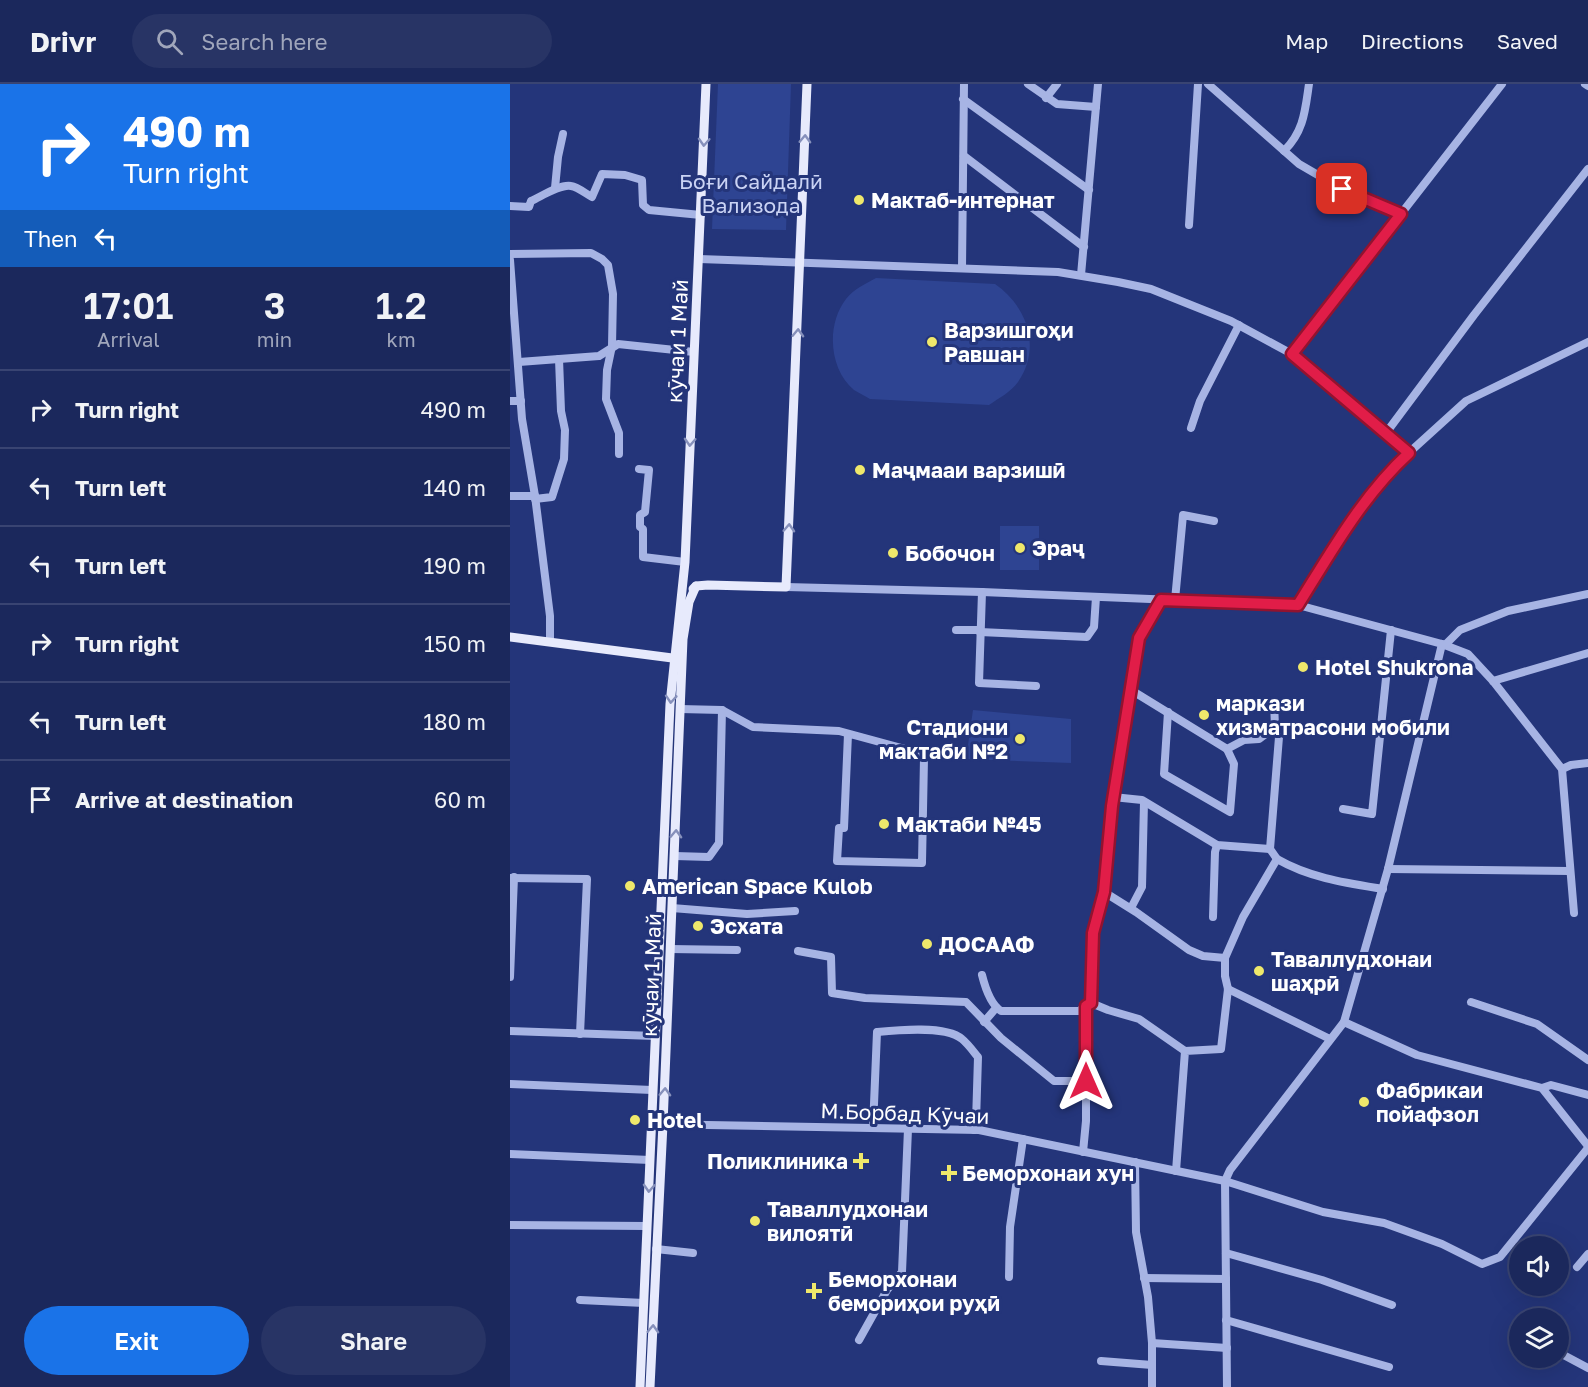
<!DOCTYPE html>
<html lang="en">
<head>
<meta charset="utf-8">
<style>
  :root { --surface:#1b285c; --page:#283465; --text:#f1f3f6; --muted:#a0a6bb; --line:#394472; --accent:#1a73e8 }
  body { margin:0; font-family:"Golos Text",sans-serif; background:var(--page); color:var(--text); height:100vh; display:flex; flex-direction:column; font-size:22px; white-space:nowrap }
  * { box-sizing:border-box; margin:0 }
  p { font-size:20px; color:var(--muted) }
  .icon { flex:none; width:33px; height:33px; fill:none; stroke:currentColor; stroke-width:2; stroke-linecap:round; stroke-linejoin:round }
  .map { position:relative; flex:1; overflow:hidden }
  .details { display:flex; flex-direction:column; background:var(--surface); width:510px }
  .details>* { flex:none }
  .hud { background:#1a73e8; color:#fff; overflow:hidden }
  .fabs { position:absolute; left:999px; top:1152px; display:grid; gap:12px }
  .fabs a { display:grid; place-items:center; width:60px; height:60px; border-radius:50%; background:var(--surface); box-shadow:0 6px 24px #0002,0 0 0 2px var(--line); font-size:30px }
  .pin { position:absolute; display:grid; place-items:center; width:51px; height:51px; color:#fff; margin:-26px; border-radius:12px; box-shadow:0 3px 9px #0006 }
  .me { position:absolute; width:66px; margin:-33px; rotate:0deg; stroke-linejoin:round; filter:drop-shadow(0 0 4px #0008) }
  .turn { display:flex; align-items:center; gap:21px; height:126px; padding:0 24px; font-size:27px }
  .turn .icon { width:78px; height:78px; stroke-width:2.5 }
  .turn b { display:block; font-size:42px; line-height:51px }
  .then { display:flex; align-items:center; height:57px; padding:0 24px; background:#0003; gap:12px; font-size:22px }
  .eta { display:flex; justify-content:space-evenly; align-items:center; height:102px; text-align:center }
  .eta b { font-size:36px; font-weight:600; line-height:42px }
  .button { display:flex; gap:12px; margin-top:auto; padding:12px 24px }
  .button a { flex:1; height:69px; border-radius:36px; background:var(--accent); color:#fff; font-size:24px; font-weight:600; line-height:69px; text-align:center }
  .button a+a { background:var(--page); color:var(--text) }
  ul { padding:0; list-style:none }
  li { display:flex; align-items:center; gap:18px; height:78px; padding:0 24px; border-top:2px solid var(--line) }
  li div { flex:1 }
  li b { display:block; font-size:22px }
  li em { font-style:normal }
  header { display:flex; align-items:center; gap:36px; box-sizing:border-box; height:84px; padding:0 30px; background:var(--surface); border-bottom:2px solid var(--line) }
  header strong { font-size:28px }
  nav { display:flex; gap:33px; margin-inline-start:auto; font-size:21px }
  .search { width:420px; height:54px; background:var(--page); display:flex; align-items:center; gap:15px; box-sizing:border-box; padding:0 21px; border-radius:33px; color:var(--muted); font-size:22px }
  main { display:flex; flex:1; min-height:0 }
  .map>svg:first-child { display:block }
  .green { fill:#2e4492 }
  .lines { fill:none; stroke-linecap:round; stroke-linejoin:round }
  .minor { stroke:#a7b4e4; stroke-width:8 }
  .major { stroke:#e7eafc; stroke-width:9 }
  .oneway { stroke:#8690bb }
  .route-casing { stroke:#92132f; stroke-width:15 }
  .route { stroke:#e11d48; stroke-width:10 }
  .poi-dot { fill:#efe86b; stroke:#24357a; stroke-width:2 }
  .labels { text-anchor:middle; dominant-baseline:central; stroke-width:6; stroke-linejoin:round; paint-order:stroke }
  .park-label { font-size:21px; fill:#cad3f4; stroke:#24357a }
  .poi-label { font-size:21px; font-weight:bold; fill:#fff; stroke:#24357a; text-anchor:start }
  .street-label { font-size:21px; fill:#fff; stroke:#24357a }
</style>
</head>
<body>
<header>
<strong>Drivr</strong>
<div class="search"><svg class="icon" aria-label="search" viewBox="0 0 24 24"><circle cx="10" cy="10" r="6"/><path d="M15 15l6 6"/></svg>Search here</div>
<nav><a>Map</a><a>Directions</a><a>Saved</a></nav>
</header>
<main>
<section class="details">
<div class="hud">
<div class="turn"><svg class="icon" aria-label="right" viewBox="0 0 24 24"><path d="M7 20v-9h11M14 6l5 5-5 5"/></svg><div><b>490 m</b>Turn right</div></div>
<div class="then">Then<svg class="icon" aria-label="left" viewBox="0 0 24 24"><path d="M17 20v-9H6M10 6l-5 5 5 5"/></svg></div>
</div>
<div class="eta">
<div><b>17:01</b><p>Arrival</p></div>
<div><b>3</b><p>min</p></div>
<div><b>1.2</b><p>km</p></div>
</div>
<ul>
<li><svg class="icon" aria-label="right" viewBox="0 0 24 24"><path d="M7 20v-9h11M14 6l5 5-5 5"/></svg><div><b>Turn right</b></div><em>490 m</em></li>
<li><svg class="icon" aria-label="left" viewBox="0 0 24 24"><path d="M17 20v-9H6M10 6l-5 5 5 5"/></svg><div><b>Turn left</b></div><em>140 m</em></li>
<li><svg class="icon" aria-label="left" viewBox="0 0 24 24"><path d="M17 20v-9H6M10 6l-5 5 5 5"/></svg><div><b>Turn left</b></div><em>190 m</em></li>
<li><svg class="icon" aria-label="right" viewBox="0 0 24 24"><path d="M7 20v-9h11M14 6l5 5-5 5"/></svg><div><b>Turn right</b></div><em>150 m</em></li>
<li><svg class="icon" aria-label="left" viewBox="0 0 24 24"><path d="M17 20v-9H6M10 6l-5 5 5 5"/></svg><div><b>Turn left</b></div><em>180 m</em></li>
<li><svg class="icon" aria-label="arrive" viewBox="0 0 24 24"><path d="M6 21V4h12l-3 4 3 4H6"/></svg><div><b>Arrive at destination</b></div><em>60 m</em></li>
</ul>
<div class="button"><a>Exit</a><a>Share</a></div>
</section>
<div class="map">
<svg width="1078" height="1303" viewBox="0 0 1078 1303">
  <rect width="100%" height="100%" fill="#24357a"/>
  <g class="green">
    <polygon points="208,0 281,0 276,146 202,145"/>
    <path d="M366 194 485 200C517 222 532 263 508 298 501 308 489 314 479 321L360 315C355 312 349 309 344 306 319 285 316 241 336 215 344 205 355 200 366 194Z"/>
    <rect x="490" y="442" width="39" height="44"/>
    <polygon points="463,626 561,635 561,679 456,675"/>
  </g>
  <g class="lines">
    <g class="minor">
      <polyline points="518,0 547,20 586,23"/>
      <polyline points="698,0 789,80 832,105 891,130"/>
      <polyline points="1075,0 1078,2"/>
      <polyline points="536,14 547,0"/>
      <polyline points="453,15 579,106"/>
      <path d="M774 67C794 47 795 27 799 0"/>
      <polyline points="454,72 574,163"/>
      <polyline points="45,104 48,73 53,50"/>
      <path d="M0 122 19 123 21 117C32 112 50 100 61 102 68 103 76 110 82 113L92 90 115 91 132 96 133 121 139 126 191 131"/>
      <polyline points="679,141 688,0"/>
      <polyline points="0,170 81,169 92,175 98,181 103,210 102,262 97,286 96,315 109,349 109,370"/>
      <polyline points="189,175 548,188 608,198 641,205 721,237 782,270 899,369"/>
      <polyline points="0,176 12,335 25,412 40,532 40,557"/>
      <polyline points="452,184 454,0"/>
      <polyline points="571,191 588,0"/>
      <polyline points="782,270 992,0"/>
      <polyline points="9,278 89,272 108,260 184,268"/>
      <polyline points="0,317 11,317"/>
      <polyline points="681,344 690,317 729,241"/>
      <polyline points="876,349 964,231 1078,85"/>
      <polyline points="129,385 139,386 135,428 130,431 130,443 133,445 133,473 175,478"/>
      <polyline points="0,412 25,412"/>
      <polyline points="25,415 42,413 54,375 55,346 51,327 49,275"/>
      <polyline points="276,503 472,508 788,521 828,456 881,385 956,317 1078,258"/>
      <polyline points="472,508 469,599 526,602"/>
      <polyline points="665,516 673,431 704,437"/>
      <polyline points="446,546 470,546"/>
      <polyline points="470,548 577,553 584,543 586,513"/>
      <polyline points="932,560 958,570 983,597 1052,685 1064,829"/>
      <polyline points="935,561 950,546 998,527 1078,510"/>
      <polyline points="983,597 1078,569"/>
      <polyline points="621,606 717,665 734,656 749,655 765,643"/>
      <polyline points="764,618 765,643 769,653 760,765 767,775"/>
      <polyline points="170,625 212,626 243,643 329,647 410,669 414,674 412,779 327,777 329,744 334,744 338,650"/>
      <polyline points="658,628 654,690 720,728 724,680 717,665"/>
      <polyline points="1052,685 1061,681 1078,679"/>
      <polyline points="603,713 632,716 707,761 760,765"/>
      <polyline points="833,725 862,730 881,546"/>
      <polyline points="165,772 199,773 209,759 212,626"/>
      <polyline points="878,785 1059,787"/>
      <polyline points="0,794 77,795 70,950"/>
      <polyline points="594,808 626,828 679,866 693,872 715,874"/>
      <polyline points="162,824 237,830 285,827"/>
      <polyline points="621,824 632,803 634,718"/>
      <polyline points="703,833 705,768 707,761"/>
      <polyline points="160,865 227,866"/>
      <polyline points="288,867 321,873 322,909 355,914 456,918 491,954 544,997 576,997"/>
      <path d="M472 891C475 903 480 920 491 927H569L576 922"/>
      <polyline points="0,893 4,793"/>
      <polyline points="718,905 820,955"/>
      <polyline points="961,918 1027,940 1078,976"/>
      <polyline points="581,919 598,926 629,935 675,967"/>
      <polyline points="474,938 486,924"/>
      <polyline points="834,938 907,971 1032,1004 1078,1062"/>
      <polyline points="0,947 145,952"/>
      <polyline points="0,1000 142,1006"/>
      <polyline points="1032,1004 1041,1001 1078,1011"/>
      <polyline points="141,1040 469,1046 715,1097 813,1128 874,1139 932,1160 972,1180 990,1173 1078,1064"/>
      <path d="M363 1044 367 948C387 946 436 941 452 955 458 960 463 967 468 973L466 1038 464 1046"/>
      <polyline points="573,1068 576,1037 576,922 581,919 583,849 594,808 602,722 629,554 651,516"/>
      <polyline points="0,1070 140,1076"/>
      <polyline points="625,1078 626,1148 638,1213 642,1259 642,1303"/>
      <path d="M666 1087 675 967 711 965 718 905 715 892V874L733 833 767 775C800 794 836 799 873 805"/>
      <polyline points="0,1141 137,1142"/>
      <polyline points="146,1165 183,1169"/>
      <polyline points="716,1169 812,1196 882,1221"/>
      <polyline points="1067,1183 1078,1170"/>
      <polyline points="499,1193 500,1143 513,1055"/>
      <polyline points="634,1194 716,1195"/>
      <polyline points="70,1216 134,1219"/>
      <polyline points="716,1236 879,1283"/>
      <polyline points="349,1256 377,1206 392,1188 398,1045"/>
      <polyline points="642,1259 717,1264"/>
      <polyline points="1048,1268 1078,1284"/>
      <polyline points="591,1277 642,1281"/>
      <polyline points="717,1303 715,1097 720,1086 834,938 878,785 932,560 788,521"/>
    </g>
    <g class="major">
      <polyline points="183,505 186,502 198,501 276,503 297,0"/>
      <polyline points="0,553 170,575"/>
      <polyline points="130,1303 160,620 175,478 196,0"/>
      <polyline points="140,1303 153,1040 173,555 179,518 186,502"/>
    </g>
  </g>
  <defs><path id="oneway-chevron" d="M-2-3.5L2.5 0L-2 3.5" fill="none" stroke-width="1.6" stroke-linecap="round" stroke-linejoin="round" transform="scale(1.5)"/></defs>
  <g class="oneway">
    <use href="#oneway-chevron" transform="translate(295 55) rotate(-88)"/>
    <use href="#oneway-chevron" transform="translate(194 58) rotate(93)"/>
    <use href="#oneway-chevron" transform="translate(288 249) rotate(-88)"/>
    <use href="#oneway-chevron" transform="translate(180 358) rotate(93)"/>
    <use href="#oneway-chevron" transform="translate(279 444) rotate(-87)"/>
    <use href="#oneway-chevron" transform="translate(161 615) rotate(94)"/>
    <use href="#oneway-chevron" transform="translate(166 750) rotate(-88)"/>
    <use href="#oneway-chevron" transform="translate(155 1008) rotate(-88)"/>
    <use href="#oneway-chevron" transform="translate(139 1104) rotate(93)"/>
    <use href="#oneway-chevron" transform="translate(143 1245) rotate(-88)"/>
  </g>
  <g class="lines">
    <g class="route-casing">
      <path id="route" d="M576 997V922L581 919 583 849 594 808 602 722 629 554 651 516 788 521C821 468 853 411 899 369L782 270 891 130 832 105"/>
    </g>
    <use href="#route" class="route"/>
  </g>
  <g class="poi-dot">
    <circle cx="349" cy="116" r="6"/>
    <circle cx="422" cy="258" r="6"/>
    <circle cx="350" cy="386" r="6"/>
    <circle cx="510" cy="464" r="6"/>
    <circle cx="383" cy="469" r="6"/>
    <circle cx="793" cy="583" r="6"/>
    <circle cx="694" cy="631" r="6"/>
    <circle cx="510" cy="655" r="6"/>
    <circle cx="374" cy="740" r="6"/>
    <circle cx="120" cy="802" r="6"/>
    <circle cx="188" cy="842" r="6"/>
    <circle cx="417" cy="860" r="6"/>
    <circle cx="749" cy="887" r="6"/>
    <circle cx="854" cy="1018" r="6"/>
    <circle cx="125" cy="1036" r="6"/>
    <path d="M348 1068h6v6h6v6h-6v6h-6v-6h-6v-6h6z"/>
    <path d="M436 1080h6v6h6v6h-6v6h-6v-6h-6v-6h6z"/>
    <circle cx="245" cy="1137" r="6"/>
    <path d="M301 1198h6v6h6v6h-6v6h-6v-6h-6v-6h6z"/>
  </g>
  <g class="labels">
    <g class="park-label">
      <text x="241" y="97">Боғи Сайдалӣ<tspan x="241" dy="24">Вализода</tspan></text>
    </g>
    <g class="poi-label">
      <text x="361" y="116">Мактаб-интернат</text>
      <text x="434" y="246">Варзишгоҳи<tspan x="434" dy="24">Равшан</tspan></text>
      <text x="362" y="386">Маҷмааи варзишӣ</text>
      <text x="522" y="464">Эраҷ</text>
      <text x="395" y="469">Бобочон</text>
      <text x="805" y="583">Hotel Shukrona</text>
      <text x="706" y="619">маркази<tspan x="706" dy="24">хизматрасони мобили</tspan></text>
      <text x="498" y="643" text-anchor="end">Стадиони<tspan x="498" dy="24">мактаби №2</tspan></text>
      <text x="386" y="740">Мактаби №45</text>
      <text x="132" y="802">American Space Kulob</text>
      <text x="200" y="842">Эсхата</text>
      <text x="429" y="860">ДОСААФ</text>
      <text x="761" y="875">Таваллудхонаи<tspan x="761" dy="24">шаҳрӣ</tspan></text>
      <text x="866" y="1006">Фабрикаи<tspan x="866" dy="24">пойафзол</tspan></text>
      <text x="137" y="1036">Hotel</text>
      <text x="338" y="1077" text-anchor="end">Поликлиника</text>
      <text x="452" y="1089">Беморхонаи хун</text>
      <text x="257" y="1125">Таваллудхонаи<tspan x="257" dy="24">вилоятӣ</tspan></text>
      <text x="318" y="1195">Беморхонаи<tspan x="318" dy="24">бемориҳои руҳӣ</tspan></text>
    </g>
    <g class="street-label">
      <text transform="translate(167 257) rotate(-87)">кӯчаи 1 Май</text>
      <text transform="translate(141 891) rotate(-88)">кӯчаи 1 Май</text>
      <text transform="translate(395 1029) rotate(2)">М.Борбад Кӯчаи</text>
    </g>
  </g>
</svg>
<div class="fabs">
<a><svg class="icon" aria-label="sound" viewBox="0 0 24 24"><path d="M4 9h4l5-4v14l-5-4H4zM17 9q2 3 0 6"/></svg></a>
<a><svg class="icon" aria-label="layers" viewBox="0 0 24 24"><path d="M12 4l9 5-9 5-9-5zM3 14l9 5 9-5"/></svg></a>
</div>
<div class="pin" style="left:832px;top:105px;background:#d93025"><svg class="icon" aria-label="arrive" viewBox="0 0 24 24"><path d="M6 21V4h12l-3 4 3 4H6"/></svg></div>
<svg class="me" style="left:576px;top:997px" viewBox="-20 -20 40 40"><path d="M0-17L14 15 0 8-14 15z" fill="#e11d48" stroke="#fff" stroke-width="4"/></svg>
</div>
</main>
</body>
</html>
